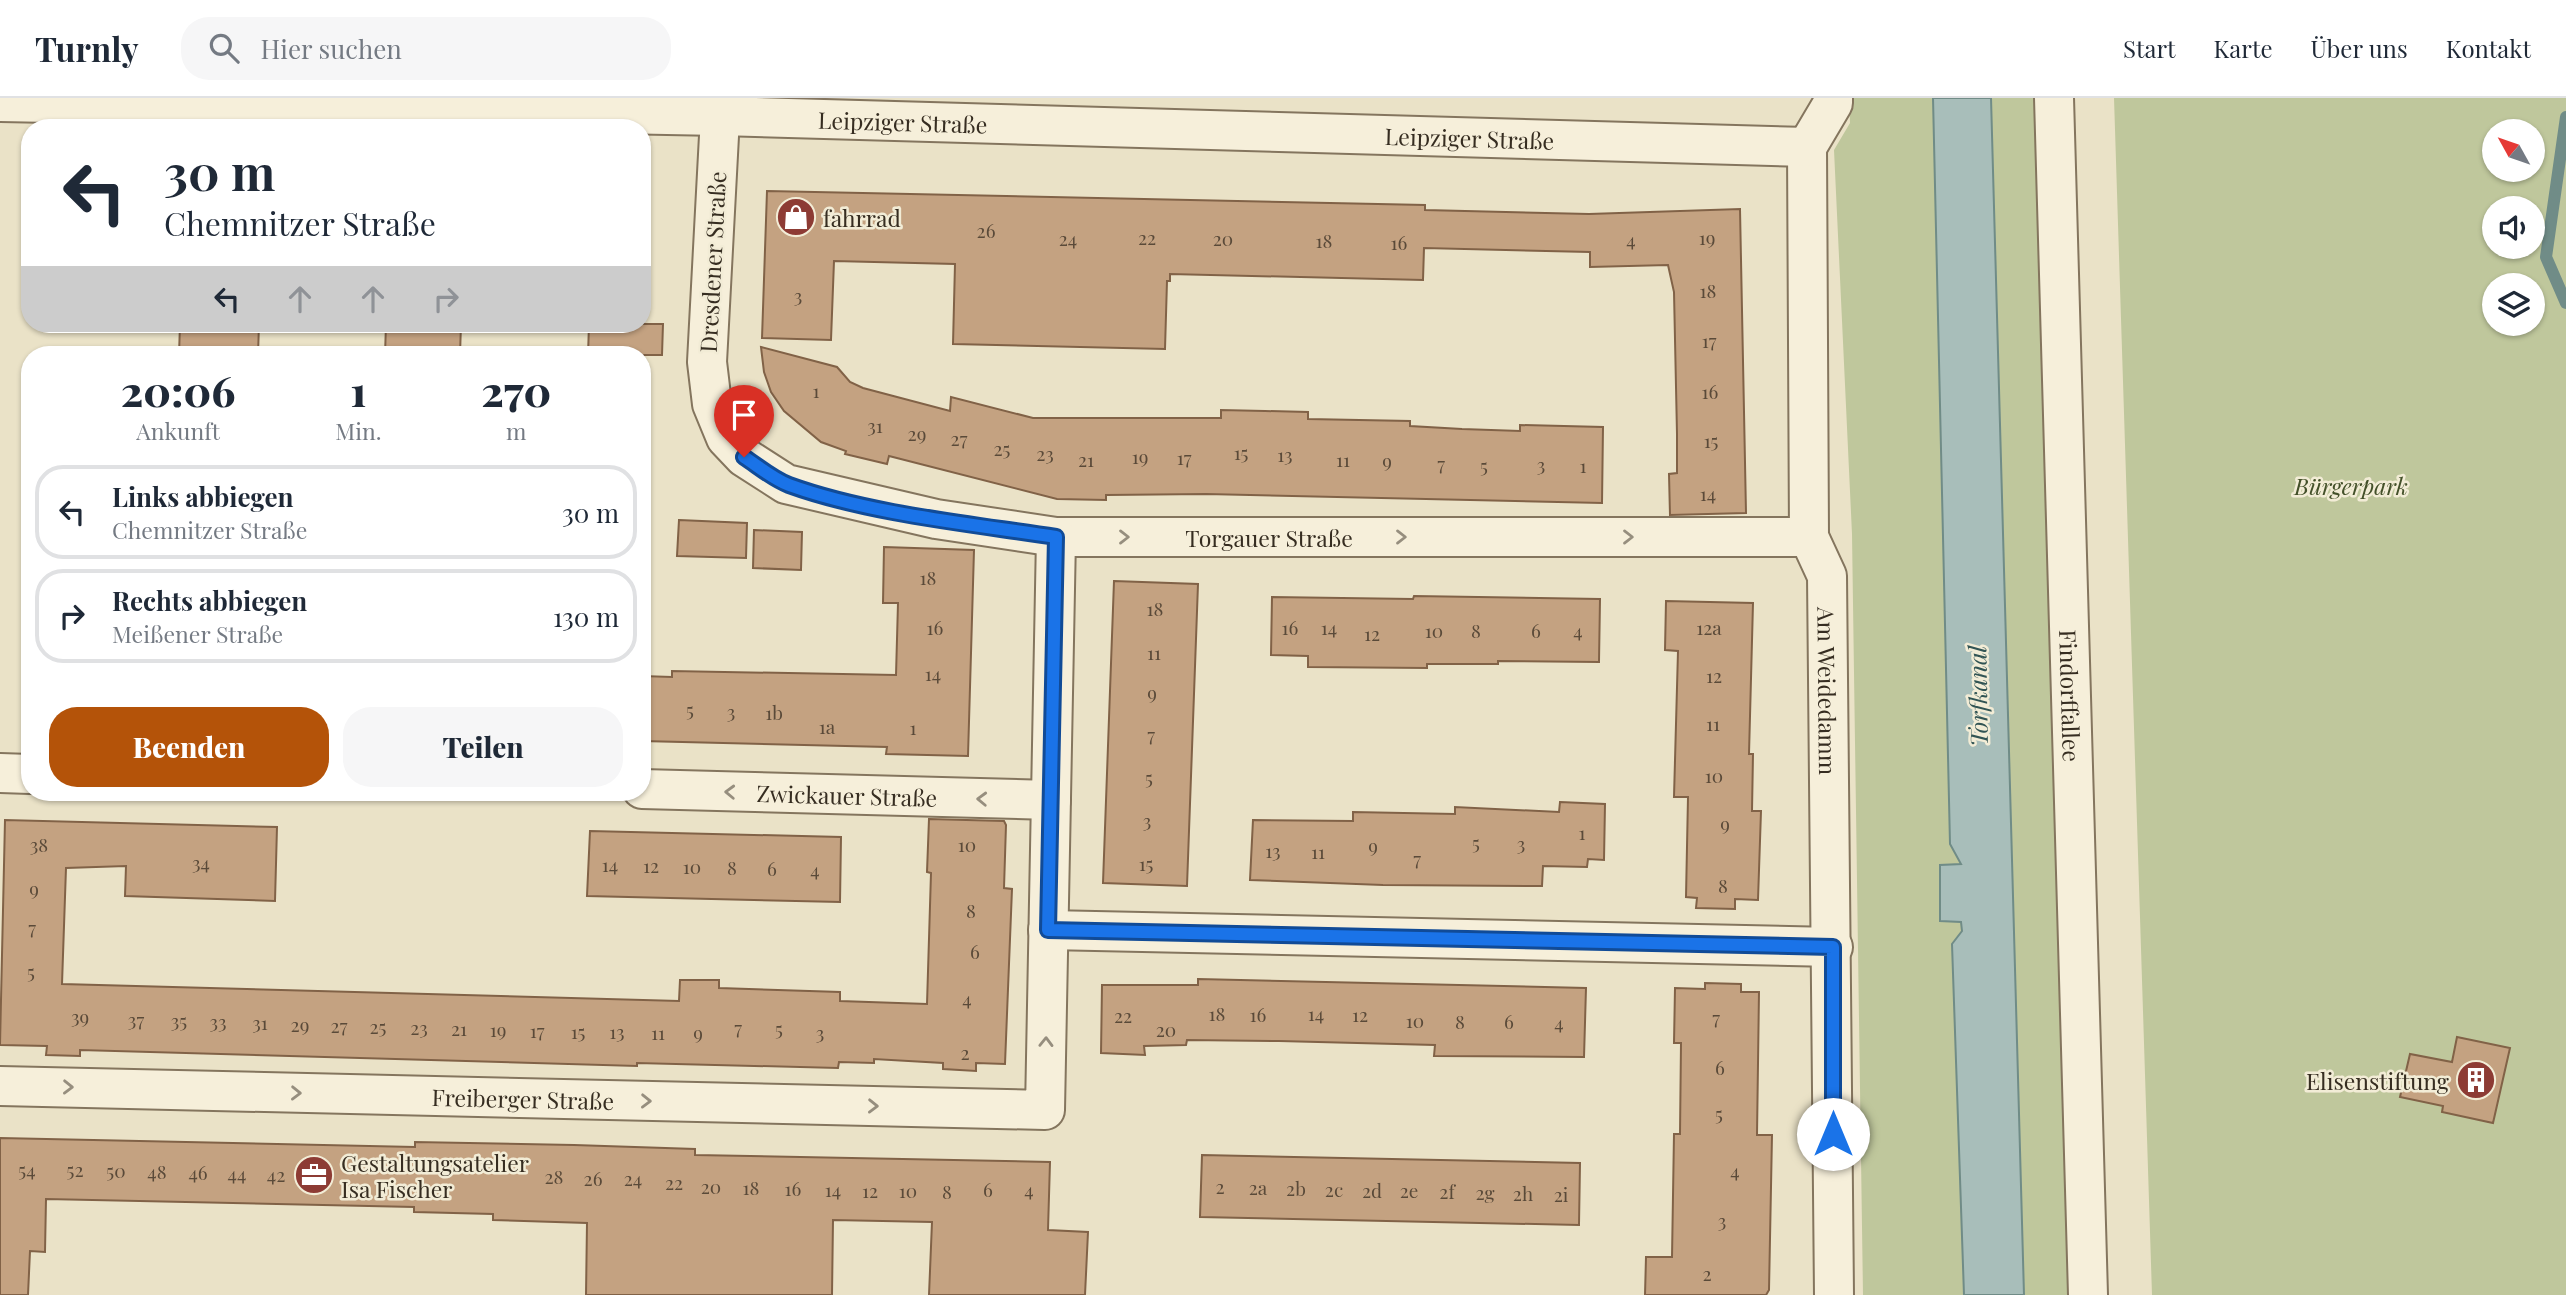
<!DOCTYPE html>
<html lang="de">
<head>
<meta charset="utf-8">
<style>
  :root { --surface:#fff; --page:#f6f6f7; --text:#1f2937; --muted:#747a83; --line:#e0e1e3; --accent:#b45309 }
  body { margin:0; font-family:"Playfair Display",serif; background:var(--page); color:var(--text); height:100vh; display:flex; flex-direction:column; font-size:26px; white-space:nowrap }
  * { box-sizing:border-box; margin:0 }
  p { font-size:23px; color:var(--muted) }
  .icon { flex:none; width:38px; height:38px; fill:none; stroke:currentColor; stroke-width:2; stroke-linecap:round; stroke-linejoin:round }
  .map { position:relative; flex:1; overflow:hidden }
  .drawer { position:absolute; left:21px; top:248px; width:630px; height:455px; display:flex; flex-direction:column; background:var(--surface); border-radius:28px; box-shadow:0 2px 5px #0004 }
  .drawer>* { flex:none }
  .top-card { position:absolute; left:21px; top:21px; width:630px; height:214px; border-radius:28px; box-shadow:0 2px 5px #0004; background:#fff; color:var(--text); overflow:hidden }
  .needle { width:46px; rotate:310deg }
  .fabs { position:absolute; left:2482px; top:21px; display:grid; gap:14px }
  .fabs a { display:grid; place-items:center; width:63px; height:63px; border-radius:50%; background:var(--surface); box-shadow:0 2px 5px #0004; font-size:35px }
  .pin { position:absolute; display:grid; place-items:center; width:60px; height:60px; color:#fff; margin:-72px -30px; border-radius:50% 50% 50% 0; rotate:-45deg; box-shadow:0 0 7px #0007 }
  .pin .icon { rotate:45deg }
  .me { position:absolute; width:77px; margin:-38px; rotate:0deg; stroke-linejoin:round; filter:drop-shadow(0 0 5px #0008) }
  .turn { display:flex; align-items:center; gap:24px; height:147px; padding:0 28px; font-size:32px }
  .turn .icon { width:91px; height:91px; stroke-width:2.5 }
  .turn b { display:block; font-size:49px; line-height:60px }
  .lanes { display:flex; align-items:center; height:66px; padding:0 28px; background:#0003; justify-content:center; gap:35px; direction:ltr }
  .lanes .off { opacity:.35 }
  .eta { display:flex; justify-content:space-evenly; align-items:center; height:119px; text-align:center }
  .eta b { font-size:42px; font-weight:800; line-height:49px }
  .primary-button { display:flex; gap:14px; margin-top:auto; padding:14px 28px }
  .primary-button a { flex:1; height:80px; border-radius:28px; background:var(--accent); color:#fff; font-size:28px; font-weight:800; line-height:80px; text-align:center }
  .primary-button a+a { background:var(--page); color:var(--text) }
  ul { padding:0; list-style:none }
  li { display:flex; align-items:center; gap:21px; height:94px; margin:0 14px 10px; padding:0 14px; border:4px solid var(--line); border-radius:28px }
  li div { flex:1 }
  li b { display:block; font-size:26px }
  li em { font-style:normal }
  header { display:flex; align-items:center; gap:42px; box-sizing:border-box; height:98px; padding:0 35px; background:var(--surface); border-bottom:2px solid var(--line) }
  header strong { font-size:33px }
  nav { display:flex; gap:38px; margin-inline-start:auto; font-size:24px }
  .search { width:490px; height:63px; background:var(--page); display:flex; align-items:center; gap:18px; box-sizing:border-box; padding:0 24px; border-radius:28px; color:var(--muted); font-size:26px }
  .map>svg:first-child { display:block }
  .green { fill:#bfc79c; fill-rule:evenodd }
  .water { fill:#a8beba; stroke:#708c87; stroke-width:2 }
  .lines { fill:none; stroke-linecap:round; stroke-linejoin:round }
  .stream { stroke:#708c87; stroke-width:12 }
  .building { fill:#c4a281; stroke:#816247; stroke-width:2 }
  .minor-casing { stroke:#84755e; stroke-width:42 }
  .minor { stroke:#f6efda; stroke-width:38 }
  .oneway { stroke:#968e7e }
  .route-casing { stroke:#114b97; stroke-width:18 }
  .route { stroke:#1a73e8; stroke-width:12 }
  .labels { text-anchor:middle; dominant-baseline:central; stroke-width:5; stroke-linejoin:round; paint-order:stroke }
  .number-label { font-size:19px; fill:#5a4a39 }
  .street-label { font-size:23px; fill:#362d21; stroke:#f2ecd6 }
  .poi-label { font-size:23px; fill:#362d21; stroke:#f2ecd6; text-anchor:start }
  .park-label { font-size:23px; font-style:italic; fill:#435029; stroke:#f2ecd6 }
  .water-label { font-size:24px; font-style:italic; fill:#315454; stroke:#f2ecd6 }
</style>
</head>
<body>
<header>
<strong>Turnly</strong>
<div class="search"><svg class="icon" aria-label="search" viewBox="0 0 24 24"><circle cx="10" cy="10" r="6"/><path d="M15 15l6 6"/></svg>Hier suchen</div>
<nav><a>Start</a><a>Karte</a><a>Über uns</a><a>Kontakt</a></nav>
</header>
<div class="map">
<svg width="2566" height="1197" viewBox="0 0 2566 1197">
  <rect width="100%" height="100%" fill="#eae2c7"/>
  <g class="green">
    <polygon points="1849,0 1933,0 1950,745 1961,766 1940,767 1940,823 1961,824 1962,833 1952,846 1964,1197 1863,1197 1852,436 1834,52 1850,25"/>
    <polygon points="1991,0 2037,0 2070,1197 2024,1197"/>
    <path d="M2114 0H2566V1197H2152ZM2494 33H2532V72H2494ZM2494 110H2532V149H2494ZM2494 187H2532V226H2494Z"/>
  </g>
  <polygon class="water" points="1933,0 1991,0 2024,1197 1964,1197 1952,846 1962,833 1961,824 1940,823 1940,767 1961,766 1950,746"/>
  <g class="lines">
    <polyline class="stream" points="2566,19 2546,159 2566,205"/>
  </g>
  <g class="building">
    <polygon points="767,93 1425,107 1425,112 1589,116 1740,111 1746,415 1670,417 1669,376 1677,375 1677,336 1674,194 1668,167 1590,169 1590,154 1424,150 1423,182 1170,176 1170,183 1167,183 1165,251 953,246 955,166 834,163 831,242 762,240"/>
    <polygon points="180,226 259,226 258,257 179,257"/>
    <polygon points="386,226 461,226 460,257 385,257"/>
    <polygon points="589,226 663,226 662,257 588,257"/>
    <polygon points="761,249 837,269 850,284 863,290 950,313 951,299 1033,320 1221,320 1221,312 1265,313 1308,314 1308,321 1410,323 1410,328 1462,331 1520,333 1520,327 1603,329 1602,405 1206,396 1106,397 1106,402 1057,401 889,358 887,366 845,356 846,353 821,344 784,313 771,294 764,274"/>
    <polygon points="679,422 747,425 746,460 677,458"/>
    <polygon points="754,432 802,434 801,472 753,470"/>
    <polygon points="884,449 974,452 968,658 886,656 887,649 642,643 642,578 672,579 672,573 896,577 898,505 883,505"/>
    <polygon points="1114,483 1198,486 1187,788 1103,785"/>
    <polygon points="1414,498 1600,501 1599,564 1498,563 1498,566 1427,566 1427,570 1308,569 1308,558 1271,557 1272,499 1413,501"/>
    <polygon points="1666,503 1753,505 1749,656 1753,656 1752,713 1761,713 1758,802 1735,801 1735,811 1696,810 1697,800 1686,799 1688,699 1674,699 1678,553 1665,552"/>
    <polygon points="1560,704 1605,706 1604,762 1588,761 1587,769 1543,768 1542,788 1383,787 1250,782 1253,722 1353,723 1353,714 1455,716 1455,709 1559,714"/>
    <polygon points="929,721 1004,723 1006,727 1004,790 1012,791 1005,966 976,965 976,973 943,971 943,965 874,961 874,965 839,964 838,970 637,965 637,968 80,952 80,958 46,957 47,948 0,947 5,722 277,729 275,803 125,798 126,768 66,770 62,886 679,903 680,882 719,882 719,890 840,894 840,903 927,906 931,775 927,774"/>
    <polygon points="590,733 841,739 840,804 587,798"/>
    <polygon points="1198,881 1586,890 1584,959 1434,958 1435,947 1279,943 1187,942 1186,947 1144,948 1145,957 1101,955 1102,887 1198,887"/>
    <polygon points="1705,885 1741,886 1741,894 1759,894 1757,1037 1772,1037 1769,1192 1766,1197 1645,1197 1646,1159 1672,1159 1674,1036 1680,1036 1681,945 1674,945 1675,890 1705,891"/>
    <polygon points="2457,939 2510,950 2493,1025 2442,1014 2443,1008 2400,999 2410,956 2452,964"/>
    <polygon points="0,1040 415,1049 415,1044 574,1047 695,1051 695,1057 1050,1064 1048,1132 1088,1134 1085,1197 929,1197 932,1124 833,1122 832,1197 586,1197 587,1125 493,1122 493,1116 414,1114 414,1109 46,1101 45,1154 30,1153 28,1197 0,1197"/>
    <polygon points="1202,1057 1580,1065 1579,1127 1200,1119"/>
  </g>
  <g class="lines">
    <g class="minor-casing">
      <g id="minor">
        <path id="s1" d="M721 0 707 264 712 306 726 340 744 359 786 386 936 421 1056 439H1809"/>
        <path id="s2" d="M1833 0V5L1807 49 1809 439 1827 478 1834 1197"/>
        <path id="s3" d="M2054 0 2088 1197"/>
        <path id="s4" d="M0 4 720 18 1807 49"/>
        <polyline points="0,675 30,676"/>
        <path id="s5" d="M642 691 1051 702"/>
        <polyline points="1048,832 1833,849"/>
        <path id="s6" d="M0 988 1045 1012 1056 439"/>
      </g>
    </g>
    <use href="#minor" class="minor"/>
  </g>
  <defs><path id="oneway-chevron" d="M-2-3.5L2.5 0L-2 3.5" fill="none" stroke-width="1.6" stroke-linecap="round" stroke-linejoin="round" transform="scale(1.75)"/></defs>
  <g class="oneway">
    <use href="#oneway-chevron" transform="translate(1124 439)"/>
    <use href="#oneway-chevron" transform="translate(1401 439)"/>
    <use href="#oneway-chevron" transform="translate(1628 439)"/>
    <use href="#oneway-chevron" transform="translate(730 694) rotate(-178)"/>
    <use href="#oneway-chevron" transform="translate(982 701) rotate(-178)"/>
    <use href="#oneway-chevron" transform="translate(1046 944) rotate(-89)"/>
    <use href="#oneway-chevron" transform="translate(68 989) rotate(1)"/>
    <use href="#oneway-chevron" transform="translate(296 995) rotate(1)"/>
    <use href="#oneway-chevron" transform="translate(646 1003) rotate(1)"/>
    <use href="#oneway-chevron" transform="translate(873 1008) rotate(1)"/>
  </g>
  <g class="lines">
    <g class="route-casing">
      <path id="route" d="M744 359C758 368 773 381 789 387 869 416 972 426 1056 439L1048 832 1833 849V1036"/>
    </g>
    <use href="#route" class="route"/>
  </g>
  <defs>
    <g id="shop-disc" transform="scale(2.0125)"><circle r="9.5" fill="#8d3b34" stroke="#f2ecd6"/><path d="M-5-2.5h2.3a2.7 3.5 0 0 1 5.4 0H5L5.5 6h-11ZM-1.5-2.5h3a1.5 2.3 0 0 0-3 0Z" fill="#fff"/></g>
    <g id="building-disc" transform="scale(2.0125)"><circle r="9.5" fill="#8d3b34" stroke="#f2ecd6"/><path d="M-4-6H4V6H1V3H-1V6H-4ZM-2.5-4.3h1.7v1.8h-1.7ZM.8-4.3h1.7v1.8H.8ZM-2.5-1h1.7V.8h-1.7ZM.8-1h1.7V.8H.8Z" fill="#fff"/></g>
    <g id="office-disc" transform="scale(2.0125)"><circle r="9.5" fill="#8d3b34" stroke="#f2ecd6"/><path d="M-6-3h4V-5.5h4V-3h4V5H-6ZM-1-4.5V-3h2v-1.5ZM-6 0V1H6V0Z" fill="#fff"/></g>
  </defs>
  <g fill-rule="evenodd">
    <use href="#shop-disc" x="796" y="119"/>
    <use href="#building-disc" x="2476" y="982"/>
    <use href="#office-disc" x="314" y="1077"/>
  </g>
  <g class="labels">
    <g class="number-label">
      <text x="986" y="132">26</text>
      <text x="1147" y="139">22</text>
      <text x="1707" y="139">19</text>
      <text x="1068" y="140">24</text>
      <text x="1223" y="140">20</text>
      <text x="1631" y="141">4</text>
      <text x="1324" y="142">18</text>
      <text x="1399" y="144">16</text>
      <text x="1708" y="192">18</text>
      <text x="798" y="197">3</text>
      <text x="1709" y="242">17</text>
      <text x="816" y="292">1</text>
      <text x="1710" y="293">16</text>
      <text x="875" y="327">31</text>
      <text x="917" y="335">29</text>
      <text x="959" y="340">27</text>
      <text x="1711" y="342">15</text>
      <text x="1002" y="350">25</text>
      <text x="1241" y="354">15</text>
      <text x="1045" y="355">23</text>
      <text x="1285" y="356">13</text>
      <text x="1140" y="358">19</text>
      <text x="1184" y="359">17</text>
      <text x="1086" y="361">21</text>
      <text x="1343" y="361">11</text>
      <text x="1387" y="362">9</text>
      <text x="1441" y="365">7</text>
      <text x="1541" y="366">3</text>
      <text x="1484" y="367">5</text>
      <text x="1583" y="367">1</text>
      <text x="1708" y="395">14</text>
      <text x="928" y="479">18</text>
      <text x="1155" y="510">18</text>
      <text x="935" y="529">16</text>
      <text x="1290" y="529">16</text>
      <text x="1329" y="529">14</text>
      <text x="1709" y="529">12a</text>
      <text x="1434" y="532">10</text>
      <text x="1476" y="532">8</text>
      <text x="1536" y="532">6</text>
      <text x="1578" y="532">4</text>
      <text x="1372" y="535">12</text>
      <text x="1154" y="554">11</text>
      <text x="933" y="575">14</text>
      <text x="1714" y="577">12</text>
      <text x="1152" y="594">9</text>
      <text x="690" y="611">5</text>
      <text x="731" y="613">3</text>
      <text x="774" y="614">1b</text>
      <text x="1713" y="625">11</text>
      <text x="827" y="628">1a</text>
      <text x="913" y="629">1</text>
      <text x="1151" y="636">7</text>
      <text x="1714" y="677">10</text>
      <text x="1149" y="679">5</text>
      <text x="1147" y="722">3</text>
      <text x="1725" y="725">9</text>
      <text x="1582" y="734">1</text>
      <text x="1476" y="744">5</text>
      <text x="1521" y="745">3</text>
      <text x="39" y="746">38</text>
      <text x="967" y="746">10</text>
      <text x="1373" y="747">9</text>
      <text x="1273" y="752">13</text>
      <text x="1318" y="753">11</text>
      <text x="1417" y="760">7</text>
      <text x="201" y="764">34</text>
      <text x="1146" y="765">15</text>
      <text x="610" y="766">14</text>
      <text x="651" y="767">12</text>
      <text x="692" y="768">10</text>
      <text x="732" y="769">8</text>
      <text x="772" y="770">6</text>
      <text x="815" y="771">4</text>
      <text x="1723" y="787">8</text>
      <text x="34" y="790">9</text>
      <text x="971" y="812">8</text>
      <text x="32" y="829">7</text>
      <text x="975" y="853">6</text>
      <text x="31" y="873">5</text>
      <text x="967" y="900">4</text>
      <text x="1217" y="915">18</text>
      <text x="1316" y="915">14</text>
      <text x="1258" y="916">16</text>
      <text x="1360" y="916">12</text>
      <text x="1123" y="917">22</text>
      <text x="80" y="918">39</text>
      <text x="1716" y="919">7</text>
      <text x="136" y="921">37</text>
      <text x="179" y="922">35</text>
      <text x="1415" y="922">10</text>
      <text x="218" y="923">33</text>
      <text x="1460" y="923">8</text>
      <text x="1509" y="923">6</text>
      <text x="260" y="924">31</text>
      <text x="1559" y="924">4</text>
      <text x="300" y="926">29</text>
      <text x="339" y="927">27</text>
      <text x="378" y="928">25</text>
      <text x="419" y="929">23</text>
      <text x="738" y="929">7</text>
      <text x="459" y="930">21</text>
      <text x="779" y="930">5</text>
      <text x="498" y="931">19</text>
      <text x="1166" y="931">20</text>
      <text x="537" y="932">17</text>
      <text x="578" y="933">15</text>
      <text x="617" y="933">13</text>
      <text x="658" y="934">11</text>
      <text x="698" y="934">9</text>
      <text x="820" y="934">3</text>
      <text x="965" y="954">2</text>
      <text x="1720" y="969">6</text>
      <text x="1719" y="1015">5</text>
      <text x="27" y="1071">54</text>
      <text x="75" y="1071">52</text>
      <text x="116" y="1072">50</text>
      <text x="1735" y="1072">4</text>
      <text x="157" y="1073">48</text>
      <text x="198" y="1074">46</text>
      <text x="237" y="1075">44</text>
      <text x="276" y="1076">42</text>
      <text x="554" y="1078">28</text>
      <text x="593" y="1080">26</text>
      <text x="633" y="1080">24</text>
      <text x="674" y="1084">22</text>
      <text x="711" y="1088">20</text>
      <text x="1220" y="1088">2</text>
      <text x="751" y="1089">18</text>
      <text x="1258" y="1089">2a</text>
      <text x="793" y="1090">16</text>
      <text x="1296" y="1090">2b</text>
      <text x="833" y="1091">14</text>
      <text x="988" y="1091">6</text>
      <text x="1029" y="1091">4</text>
      <text x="1334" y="1091">2c</text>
      <text x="870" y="1092">12</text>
      <text x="908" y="1092">10</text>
      <text x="1372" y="1092">2d</text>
      <text x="1409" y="1092">2e</text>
      <text x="947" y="1093">8</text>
      <text x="1447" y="1093">2f</text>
      <text x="1485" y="1094">2g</text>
      <text x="1523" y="1095">2h</text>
      <text x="1561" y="1096">2i</text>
      <text x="1722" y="1122">3</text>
      <text x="1707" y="1175">2</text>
    </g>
    <g class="street-label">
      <text stroke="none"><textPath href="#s4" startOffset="903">Leipziger Straße</textPath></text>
      <text stroke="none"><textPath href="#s4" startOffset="1470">Leipziger Straße</textPath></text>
      <text transform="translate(712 164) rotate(-87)">Dresdener Straße</text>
      <text stroke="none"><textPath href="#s1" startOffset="908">Torgauer Straße</textPath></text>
      <text stroke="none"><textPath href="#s2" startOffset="604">Am Weidedamm</textPath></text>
      <text stroke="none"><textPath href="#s3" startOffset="598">Findorffallee</textPath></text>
      <text stroke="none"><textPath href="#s5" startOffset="205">Zwickauer Straße</textPath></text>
      <text stroke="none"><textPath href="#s6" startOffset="523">Freiberger Straße</textPath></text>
    </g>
    <g class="poi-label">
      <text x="823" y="119">fahrrad</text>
      <text x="2449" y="982" text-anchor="end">Elisenstiftung</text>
      <text x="341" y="1064">Gestaltungsatelier<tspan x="341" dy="26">Isa Fischer</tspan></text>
    </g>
    <g class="park-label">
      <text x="2351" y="387">Bürgerpark</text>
    </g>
    <g class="water-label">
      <text transform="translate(1977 598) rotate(-91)">Torfkanal</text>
    </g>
  </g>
</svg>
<div class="fabs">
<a><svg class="needle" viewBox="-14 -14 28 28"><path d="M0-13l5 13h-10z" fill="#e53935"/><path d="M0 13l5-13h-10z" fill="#747a83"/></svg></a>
<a><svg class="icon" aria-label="sound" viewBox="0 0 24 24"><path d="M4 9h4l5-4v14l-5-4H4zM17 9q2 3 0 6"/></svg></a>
<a><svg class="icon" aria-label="layers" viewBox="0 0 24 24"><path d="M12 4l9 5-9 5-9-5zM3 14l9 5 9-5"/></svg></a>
</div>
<div class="pin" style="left:744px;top:359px;background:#d93025"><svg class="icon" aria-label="arrive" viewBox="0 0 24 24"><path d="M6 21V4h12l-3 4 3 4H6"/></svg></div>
<svg class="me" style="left:1833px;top:1036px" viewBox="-20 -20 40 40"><circle r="19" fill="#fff"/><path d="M0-13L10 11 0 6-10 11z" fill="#1a73e8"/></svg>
<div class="top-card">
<div class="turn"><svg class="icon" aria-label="left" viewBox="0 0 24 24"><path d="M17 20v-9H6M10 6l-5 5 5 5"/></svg><div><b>30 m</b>Chemnitzer Straße</div></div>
<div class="lanes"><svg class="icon" aria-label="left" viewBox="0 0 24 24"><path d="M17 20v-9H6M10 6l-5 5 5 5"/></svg><svg class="icon off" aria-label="ahead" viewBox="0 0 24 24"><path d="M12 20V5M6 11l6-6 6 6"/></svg><svg class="icon off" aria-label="ahead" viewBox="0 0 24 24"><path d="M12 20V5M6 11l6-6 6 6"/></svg><svg class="icon off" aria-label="right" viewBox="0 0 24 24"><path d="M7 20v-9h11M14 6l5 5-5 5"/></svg></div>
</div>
<section class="drawer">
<div class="eta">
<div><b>20:06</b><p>Ankunft</p></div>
<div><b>1</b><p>Min.</p></div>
<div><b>270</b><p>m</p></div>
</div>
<ul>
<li><svg class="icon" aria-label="left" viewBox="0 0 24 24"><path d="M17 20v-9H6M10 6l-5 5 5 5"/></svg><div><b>Links abbiegen</b><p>Chemnitzer Straße</p></div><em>30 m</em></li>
<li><svg class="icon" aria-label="right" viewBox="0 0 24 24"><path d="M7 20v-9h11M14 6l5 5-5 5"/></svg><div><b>Rechts abbiegen</b><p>Meißener Straße</p></div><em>130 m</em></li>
</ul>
<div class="primary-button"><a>Beenden</a><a>Teilen</a></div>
</section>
</div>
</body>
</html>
